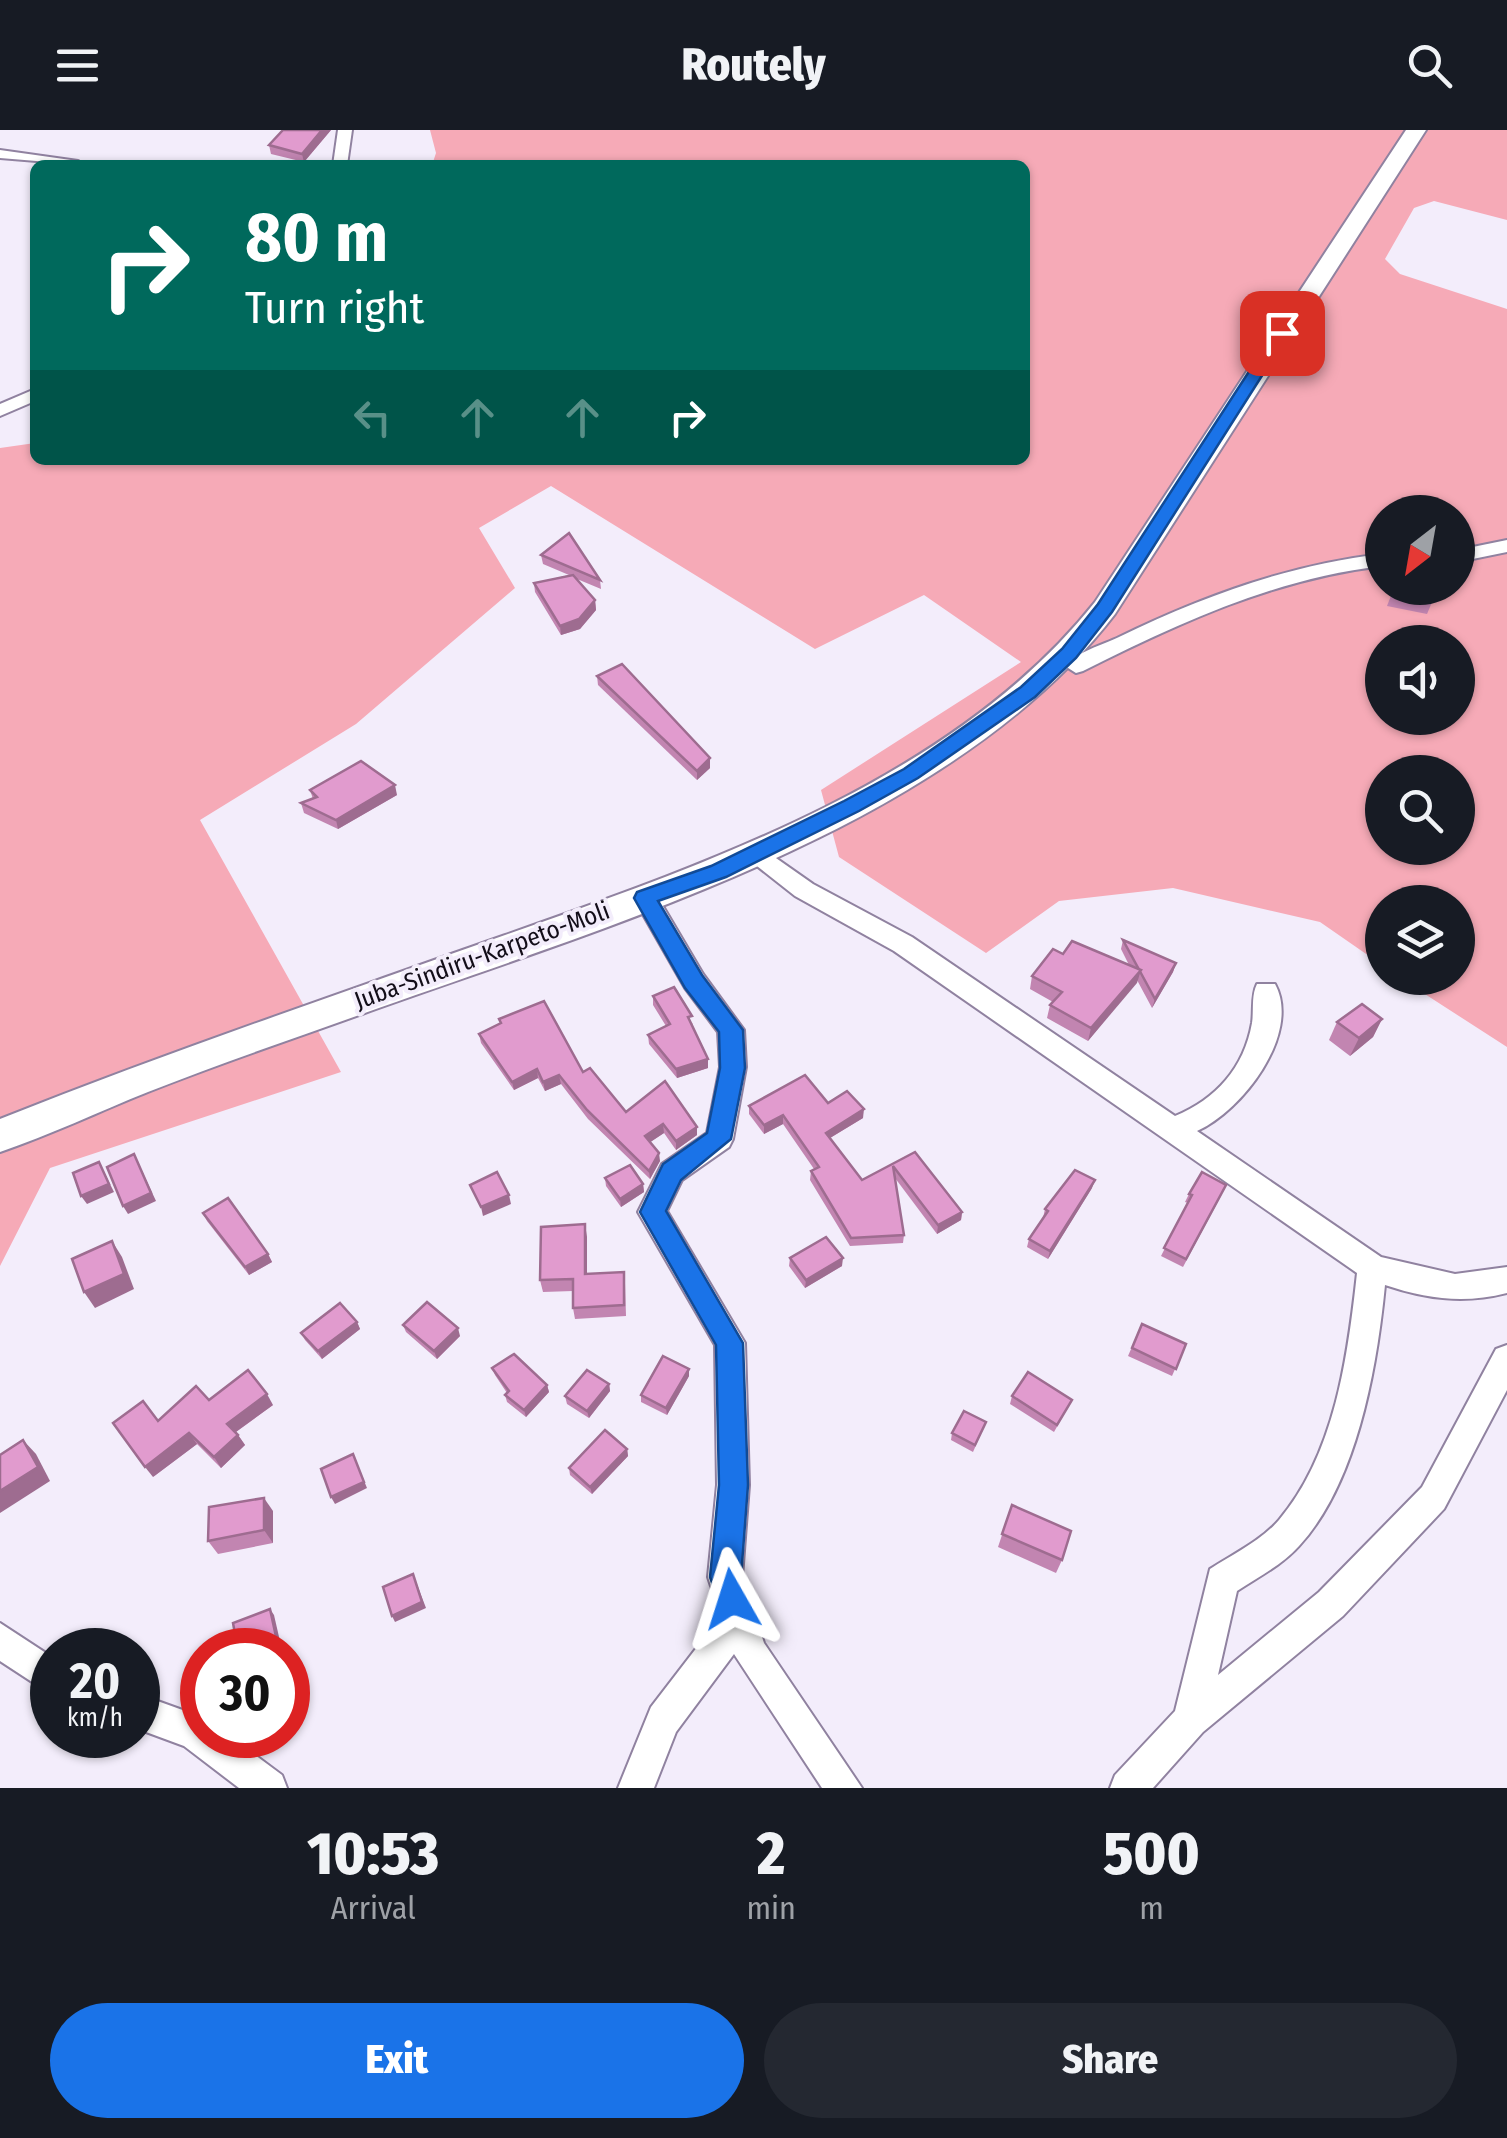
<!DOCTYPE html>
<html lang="en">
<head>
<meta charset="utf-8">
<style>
  :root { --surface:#171b24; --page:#242831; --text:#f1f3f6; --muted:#9ea1a6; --accent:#1a73e8 }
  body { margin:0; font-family:"Fira Sans Condensed",sans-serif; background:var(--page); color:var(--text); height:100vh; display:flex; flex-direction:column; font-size:38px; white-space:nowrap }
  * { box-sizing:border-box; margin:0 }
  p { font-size:32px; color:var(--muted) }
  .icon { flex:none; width:55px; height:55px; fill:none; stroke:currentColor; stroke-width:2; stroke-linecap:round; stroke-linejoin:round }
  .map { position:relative; height:1658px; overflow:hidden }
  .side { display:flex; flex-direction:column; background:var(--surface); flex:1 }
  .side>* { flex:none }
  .hud { position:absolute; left:30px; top:30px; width:1000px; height:305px; border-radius:15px; box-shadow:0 2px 8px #0004; background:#00695c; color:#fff; overflow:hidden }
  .needle { width:65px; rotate:211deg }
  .fabs { position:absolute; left:1365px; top:365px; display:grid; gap:20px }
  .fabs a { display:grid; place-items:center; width:110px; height:110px; border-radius:50%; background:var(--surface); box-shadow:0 2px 8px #0004; font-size:50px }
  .speed { position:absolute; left:30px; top:1498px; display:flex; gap:20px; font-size:50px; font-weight:700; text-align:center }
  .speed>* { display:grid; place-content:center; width:130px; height:130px; border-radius:50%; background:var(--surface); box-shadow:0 2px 8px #0004; line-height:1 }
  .speed small { font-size:25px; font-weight:400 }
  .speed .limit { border:15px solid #d22; background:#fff; color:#111 }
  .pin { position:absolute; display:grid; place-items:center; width:85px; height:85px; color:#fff; margin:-42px; border-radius:20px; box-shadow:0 5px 15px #0006 }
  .me { position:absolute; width:110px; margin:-55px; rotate:354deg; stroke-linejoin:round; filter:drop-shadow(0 0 8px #0008) }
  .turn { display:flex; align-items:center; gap:35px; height:210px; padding:0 50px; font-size:45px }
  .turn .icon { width:130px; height:130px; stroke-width:2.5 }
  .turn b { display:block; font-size:70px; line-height:85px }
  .lanes { display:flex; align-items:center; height:95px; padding:0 50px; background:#0003; justify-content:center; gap:50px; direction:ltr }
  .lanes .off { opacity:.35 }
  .eta { display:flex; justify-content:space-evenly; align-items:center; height:170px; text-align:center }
  .eta b { font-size:60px; font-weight:800; line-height:70px }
  .button { display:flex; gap:20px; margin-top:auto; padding:20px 50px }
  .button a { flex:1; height:115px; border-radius:60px; background:var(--accent); color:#fff; font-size:40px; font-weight:800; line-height:115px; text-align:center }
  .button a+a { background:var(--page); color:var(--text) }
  header { display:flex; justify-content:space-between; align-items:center; height:130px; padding:0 50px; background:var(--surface); font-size:45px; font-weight:800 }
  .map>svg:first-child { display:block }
  .green { fill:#f6aab7; fill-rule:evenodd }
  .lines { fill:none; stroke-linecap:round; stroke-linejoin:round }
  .street-casing { stroke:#9082a0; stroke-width:4 }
  .secondary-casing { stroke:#9082a0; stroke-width:4 }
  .street { fill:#fff; fill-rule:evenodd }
  .secondary { fill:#fff; fill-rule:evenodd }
  .wall { fill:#c285b1 }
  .shaded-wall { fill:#9e6c90 }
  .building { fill:#e19bce; stroke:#9e6c90; stroke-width:2.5 }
  .route { fill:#1a73e8; stroke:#114b97; stroke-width:2.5 }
  .labels { text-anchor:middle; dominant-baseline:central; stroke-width:8; stroke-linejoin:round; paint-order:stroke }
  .street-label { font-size:25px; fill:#120d18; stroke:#f3edfb }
</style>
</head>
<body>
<header><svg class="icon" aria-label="menu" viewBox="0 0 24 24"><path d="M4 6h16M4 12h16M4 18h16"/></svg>Routely<svg class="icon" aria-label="search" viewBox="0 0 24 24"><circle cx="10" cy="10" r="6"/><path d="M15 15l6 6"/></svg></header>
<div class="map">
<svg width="1507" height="1658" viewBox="0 0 1507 1658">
  <rect width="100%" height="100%" fill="#f3edfb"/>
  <path class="green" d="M430 0H1507V90L1434 71 1414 78 1385 129 1400 144 1507 179V917L1400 848H1458V772H1382V835L1320 792 1173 758 1059 771 986 823 839 727 821 660 1021 532 924 465 815 519 551 356 479 398 515 458 356 594 200 690 341 942 50 1038 0 1136V318L35 313V330H1025V35H432L436 23ZM1382 382H1458V458H1382ZM1382 512H1458V588H1382ZM1382 642H1458V718H1382Z"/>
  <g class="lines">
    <g class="street-casing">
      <g id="street">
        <polygon points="338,0 352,0 347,35 333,35"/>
        <polygon points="0,20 78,31 85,35 0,28"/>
        <polygon points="35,259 35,271 0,286 0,274"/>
        <polygon points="1507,410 1507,422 1458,432 1458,420"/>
        <path d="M1382 424V436C1274 449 1181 492 1083 541L1076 543 1065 536C1077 522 1102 515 1119 507 1204 466 1288 435 1382 424Z"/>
        <path d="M756 714 813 754 912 807 1175 986C1216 969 1244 938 1252 893 1254 880 1251 866 1257 854H1275C1302 904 1241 982 1197 1001L1381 1127 1455 1144 1507 1137V1163C1464 1174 1427 1169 1385 1155 1377 1237 1357 1353 1299 1416 1282 1435 1258 1447 1237 1461L1218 1545 1319 1462 1422 1357 1496 1219 1507 1215V1260L1444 1379 1343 1486 1203 1602 1153 1658H1110L1115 1645 1175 1581 1210 1439C1233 1424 1261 1411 1279 1390 1335 1324 1348 1226 1357 1143L894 821 795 766 748 729 744 723Z"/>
        <polygon points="645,758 654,761 703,844 744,900 746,937 733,1009 729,1017 682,1050 667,1081 745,1213 749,1355 742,1447 764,1513 862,1658 822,1658 734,1524 676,1602 654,1658 618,1658 651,1577 721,1486 708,1447 717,1355 715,1215 638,1082 662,1034 707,1003 720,937 718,902 685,858 633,767"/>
        <polygon points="0,1493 52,1527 52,1565 0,1531"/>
        <polygon points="138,1564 202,1587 202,1605 228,1605 282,1645 287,1658 239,1658 184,1616 138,1599"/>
      </g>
    </g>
    <g class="secondary-casing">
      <path id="secondary" d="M1406 0H1426L1115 484C950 699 609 795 362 884 290 910 218 934 148 962 98 982 50 1005 0 1022V989C150 929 302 877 454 823 674 745 945 661 1095 472Z"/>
    </g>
    <use href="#street" class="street"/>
    <use href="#secondary" class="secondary"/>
  </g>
  <g class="wall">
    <polygon points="283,0 331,0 304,32 271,24 269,15"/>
    <polygon points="541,425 600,450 601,459 577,449 595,470 596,480 580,499 561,505 535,462 534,453 569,445 543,434"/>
    <polygon points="1394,458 1438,458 1427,484 1387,476"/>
    <polygon points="597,546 710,628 710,638 697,650 598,555"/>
    <polygon points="310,660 397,665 338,699 304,683 301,673 313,669"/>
    <polygon points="1123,810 1176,833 1173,842 1152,878 1137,850 1088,911 1047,888 1050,875 1053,872 1030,859 1032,846 1063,824 1129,835 1121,819"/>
    <polygon points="653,866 693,894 692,895 708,938 677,948 649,914 648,905 666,896 653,875"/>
    <polygon points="499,889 583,942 626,982 697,1005 676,1020 664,1003 650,1012 660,1031 650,1049 588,989 561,954 545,961 538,948 514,960 481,913 479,904 500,893"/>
    <polygon points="1382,889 1373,907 1350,926 1329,910 1337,892"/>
    <polygon points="828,973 863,988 830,1008 862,1050 915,1022 962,1082 961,1090 937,1104 895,1048 904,1105 903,1113 850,1116 810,1050 811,1041 814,1039 783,994 764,1004 749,984 749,976"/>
    <polygon points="605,1048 643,1054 644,1062 621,1077 606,1056"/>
    <polygon points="1092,1058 1048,1129 1027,1117 1029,1109 1043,1088 1045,1079"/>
    <polygon points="1189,1064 1222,1064 1183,1137 1161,1126 1188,1073 1185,1072"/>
    <polygon points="203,1083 268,1124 272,1132 249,1145 207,1091"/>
    <polygon points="587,1107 587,1144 625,1153 626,1186 575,1189 573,1178 573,1161 543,1162 540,1150"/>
    <polygon points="790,1128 842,1136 805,1158 789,1136"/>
    <polygon points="357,1192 360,1199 322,1229 305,1210 301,1203"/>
    <polygon points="1142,1194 1186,1214 1172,1246 1128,1226"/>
    <polygon points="403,1195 460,1206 437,1229 406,1202"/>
    <polygon points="492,1238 547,1255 549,1262 526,1287 507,1272 505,1265 507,1263 495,1245"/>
    <polygon points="689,1239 689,1246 667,1285 641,1272 641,1265"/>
    <polygon points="609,1254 610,1261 589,1288 567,1274 565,1266"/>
    <polygon points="1012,1266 1072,1270 1054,1302 1010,1274"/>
    <polygon points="209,1270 273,1275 236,1302 245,1315 221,1338 197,1314 153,1347"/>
    <polygon points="986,1292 973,1322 951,1310 952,1303"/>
    <polygon points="627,1319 628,1326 592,1364 570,1345 569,1338"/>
    <polygon points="1012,1375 1062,1430 1056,1443 998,1417"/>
    <polygon points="273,1381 273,1413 218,1424 208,1411"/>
  </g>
  <g class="shaded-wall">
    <polygon points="322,0 331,0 304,32 302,24"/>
    <polygon points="595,470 596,480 580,499 561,505 560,496"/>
    <polygon points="710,628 710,638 697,650 697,641"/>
    <polygon points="395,655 397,665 338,699 336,690"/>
    <polygon points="1176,833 1173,842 1152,878 1155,869"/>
    <polygon points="1141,840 1137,853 1088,911 1091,898"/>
    <polygon points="1382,889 1373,907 1350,926 1359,908"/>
    <polygon points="708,929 708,938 677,948 676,939"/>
    <polygon points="537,939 538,948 514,960 512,952"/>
    <polygon points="559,945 561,954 545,961 543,952"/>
    <polygon points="864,979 863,988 825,1011 826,1003"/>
    <polygon points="783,985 783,994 764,1004 764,995"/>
    <polygon points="663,994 664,1003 646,1015 645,1006"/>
    <polygon points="697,997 697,1005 676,1020 676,1011"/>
    <polygon points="659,1023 660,1031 650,1049 649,1041"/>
    <polygon points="134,1024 156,1071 128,1084 123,1076"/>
    <polygon points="99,1032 114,1062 87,1074 81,1066"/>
    <polygon points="1095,1050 1092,1058 1048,1129 1050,1121"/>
    <polygon points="643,1054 644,1062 621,1077 620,1069"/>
    <polygon points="509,1065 511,1074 483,1086 481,1077"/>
    <polygon points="962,1082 961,1090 937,1104 938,1095"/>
    <polygon points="585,1094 587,1107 587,1156 585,1144"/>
    <polygon points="112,1111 122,1127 134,1159 95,1178 84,1162"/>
    <polygon points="268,1124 272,1132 249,1145 245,1137"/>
    <polygon points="843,1128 842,1136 805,1158 806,1150"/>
    <polygon points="357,1192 360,1199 322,1229 318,1221"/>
    <polygon points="458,1198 460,1206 437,1229 434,1221"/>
    <polygon points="689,1239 689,1246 667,1285 666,1278"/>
    <polygon points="609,1254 610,1261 589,1288 587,1281"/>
    <polygon points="547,1255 549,1262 526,1287 524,1280"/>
    <polygon points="267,1264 273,1275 233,1304 227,1294"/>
    <polygon points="189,1303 197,1314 153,1347 145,1337"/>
    <polygon points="238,1305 245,1315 221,1338 214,1327"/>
    <polygon points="23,1310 36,1324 50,1351 0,1383 0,1361"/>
    <polygon points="627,1319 628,1326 592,1364 590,1357"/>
    <polygon points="353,1324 367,1358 335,1374 331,1367"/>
    <polygon points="264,1368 273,1381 273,1413 264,1400"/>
    <polygon points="413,1444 426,1478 395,1492 392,1486"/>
    <polygon points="270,1479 274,1485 282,1520 268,1520"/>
  </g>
  <g class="building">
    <polygon points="283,0 322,0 302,24 269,15"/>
    <polygon points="569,403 600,450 541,425"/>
    <polygon points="573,445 595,470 579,489 560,496 534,453"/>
    <polygon points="1394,458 1438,458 1435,466"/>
    <polygon points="622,534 710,628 697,641 597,546"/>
    <polygon points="361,631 395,655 336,690 301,673 317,667 310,660"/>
    <polygon points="1123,810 1176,833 1155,869"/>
    <polygon points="1072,811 1141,840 1091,898 1050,875 1062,862 1032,846 1053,819 1063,824"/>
    <polygon points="674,857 692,886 688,887 708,929 676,939 648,905 670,894 653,866"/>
    <polygon points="544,871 583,942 590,938 626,982 665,951 697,997 676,1011 663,994 645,1006 659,1023 649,1041 587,980 559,945 543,952 537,939 512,952 479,904 501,893 499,889"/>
    <polygon points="1362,874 1382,889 1359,908 1337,892"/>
    <polygon points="805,945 828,973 847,961 864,979 826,1003 862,1050 915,1022 962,1082 938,1095 893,1036 904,1105 851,1108 811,1041 819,1037 783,985 764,995 749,976"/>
    <polygon points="134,1024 151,1063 123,1076 107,1037"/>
    <polygon points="99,1032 109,1054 81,1066 73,1043"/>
    <polygon points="630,1035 643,1054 620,1069 605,1048"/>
    <polygon points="1075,1040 1095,1050 1050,1121 1029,1109 1048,1081 1045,1079"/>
    <polygon points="497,1042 509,1065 481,1077 470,1055"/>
    <polygon points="1202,1042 1226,1055 1186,1129 1164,1118 1192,1065 1189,1064"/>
    <polygon points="228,1068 268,1124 245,1137 203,1083"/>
    <polygon points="585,1094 585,1144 624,1142 624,1175 573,1178 573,1149 540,1150 541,1097"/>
    <polygon points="826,1107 843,1128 806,1150 790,1128"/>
    <polygon points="112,1111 124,1144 84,1162 72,1129"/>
    <polygon points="427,1172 458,1198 434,1221 403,1195"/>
    <polygon points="340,1173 357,1192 318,1221 301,1203"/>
    <polygon points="1142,1194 1186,1214 1176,1239 1132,1218"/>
    <polygon points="514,1224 547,1255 524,1280 505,1265 509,1261 492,1238"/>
    <polygon points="663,1226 689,1239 666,1278 641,1265"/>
    <polygon points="248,1240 267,1264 227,1294 238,1305 214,1327 189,1303 145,1337 113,1293 143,1271 158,1291 196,1256 209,1270"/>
    <polygon points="587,1240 609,1254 587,1281 565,1266"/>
    <polygon points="1028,1242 1072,1270 1057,1295 1012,1266"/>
    <polygon points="964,1281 986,1292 975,1315 952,1303"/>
    <polygon points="605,1300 627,1319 590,1357 569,1338"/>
    <polygon points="23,1310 38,1337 0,1361 0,1325"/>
    <polygon points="353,1324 364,1352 331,1367 321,1339"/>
    <polygon points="264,1368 264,1400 208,1411 209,1377"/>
    <polygon points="1012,1375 1071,1401 1062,1430 1002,1404"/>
    <polygon points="413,1444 422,1472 392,1486 383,1457"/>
    <polygon points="270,1479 278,1516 268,1520 238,1520 233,1493"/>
  </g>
  <polygon class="route" points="1276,200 1289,203 1112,482 1076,528 1035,567 918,648 859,681 726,747 658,771 702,845 743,900 745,938 731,1009 681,1050 666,1081 743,1213 748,1355 741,1447 748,1469 743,1480 732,1485 722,1480 710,1447 719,1355 716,1215 640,1082 663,1034 707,1003 720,938 719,902 685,858 634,768 637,762 711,736 844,671 904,639 1021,557 1062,519 1098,474"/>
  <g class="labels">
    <g class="street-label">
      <text transform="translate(482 826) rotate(-20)">Juba-Sindiru-Karpeto-Moli</text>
    </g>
  </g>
</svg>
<div class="fabs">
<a><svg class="needle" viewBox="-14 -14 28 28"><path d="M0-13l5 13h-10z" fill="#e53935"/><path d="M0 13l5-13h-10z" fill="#9ea1a6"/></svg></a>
<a><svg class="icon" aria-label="sound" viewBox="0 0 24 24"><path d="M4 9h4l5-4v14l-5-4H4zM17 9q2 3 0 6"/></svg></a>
<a><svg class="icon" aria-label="search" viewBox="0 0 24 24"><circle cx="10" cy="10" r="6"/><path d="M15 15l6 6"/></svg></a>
<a><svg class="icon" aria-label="layers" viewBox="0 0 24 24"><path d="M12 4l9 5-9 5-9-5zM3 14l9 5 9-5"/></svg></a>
</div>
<div class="speed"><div>20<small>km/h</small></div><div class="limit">30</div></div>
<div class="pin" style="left:1282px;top:203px;background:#d93025"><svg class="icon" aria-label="arrive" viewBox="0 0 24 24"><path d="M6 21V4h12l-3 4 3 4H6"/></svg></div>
<svg class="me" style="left:732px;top:1469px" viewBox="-20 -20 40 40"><path d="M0-17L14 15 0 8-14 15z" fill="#1a73e8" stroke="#fff" stroke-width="4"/></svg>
<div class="hud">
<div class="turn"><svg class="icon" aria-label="right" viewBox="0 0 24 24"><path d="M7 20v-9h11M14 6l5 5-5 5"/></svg><div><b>80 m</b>Turn right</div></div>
<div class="lanes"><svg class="icon off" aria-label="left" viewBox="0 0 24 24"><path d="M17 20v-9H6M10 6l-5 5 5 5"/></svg><svg class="icon off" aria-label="ahead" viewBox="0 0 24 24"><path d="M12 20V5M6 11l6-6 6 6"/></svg><svg class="icon off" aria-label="ahead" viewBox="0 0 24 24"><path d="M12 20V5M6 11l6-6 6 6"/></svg><svg class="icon" aria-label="right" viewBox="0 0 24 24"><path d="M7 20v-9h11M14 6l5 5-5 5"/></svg></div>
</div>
</div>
<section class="side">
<div class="eta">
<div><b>10:53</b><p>Arrival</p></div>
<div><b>2</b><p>min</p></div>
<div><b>500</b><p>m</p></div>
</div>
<div class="button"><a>Exit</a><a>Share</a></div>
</section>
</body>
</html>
